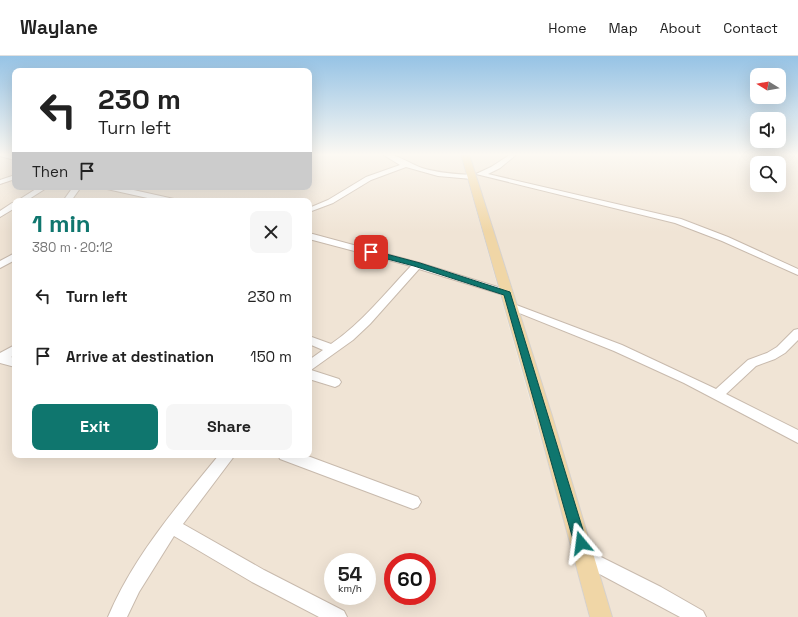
<!DOCTYPE html>
<html lang="en">
<head>
<meta charset="utf-8">
<style>
  :root { --surface:#fff; --page:#f6f6f6; --text:#222; --muted:#767676; --line:#e0e0e0; --accent:#0f766e }
  body { margin:0; font-family:"Space Grotesk",sans-serif; background:var(--page); color:var(--text); height:100vh; display:flex; flex-direction:column; font-size:15px; white-space:nowrap }
  * { box-sizing:border-box; margin:0 }
  p { font-size:13px; color:var(--muted) }
  .icon { flex:none; width:22px; height:22px; fill:none; stroke:currentColor; stroke-width:2; stroke-linecap:round; stroke-linejoin:round }
  .map { position:relative; flex:1; overflow:hidden }
  .side { position:absolute; left:12px; top:142px; width:300px; height:260px; display:flex; flex-direction:column; background:var(--surface); border-radius:8px; box-shadow:0 4px 16px #0002 }
  .side>* { flex:none }
  .top-card { position:absolute; left:12px; top:12px; width:300px; height:122px; border-radius:8px; box-shadow:0 4px 16px #0002; background:#fff; color:var(--text); overflow:hidden }
  .needle { width:26px; rotate:281deg }
  .tools { position:absolute; left:750px; top:12px; display:grid; gap:8px }
  .tools a { display:grid; place-items:center; width:36px; height:36px; border-radius:8px; background:var(--surface); box-shadow:0 4px 16px #0002; font-size:20px }
  .speed { position:absolute; left:324px; top:497px; display:flex; gap:8px; font-size:20px; font-weight:700; text-align:center }
  .speed>* { display:grid; place-content:center; width:52px; height:52px; border-radius:50%; background:var(--surface); box-shadow:0 4px 16px #0002; line-height:1 }
  .speed small { font-size:10px; font-weight:400 }
  .speed .limit { border:6px solid #d22; background:#fff; color:#111 }
  .pin { position:absolute; display:grid; place-items:center; width:34px; height:34px; color:#fff; margin:-17px; border-radius:8px; box-shadow:0 2px 6px #0006 }
  .me { position:absolute; width:44px; margin:-22px; rotate:344deg; stroke-linejoin:round; filter:drop-shadow(0 0 3px #0008) }
  .turn { display:flex; align-items:center; gap:14px; height:84px; padding:0 20px; font-size:18px }
  .turn .icon { width:52px; height:52px; stroke-width:2.5 }
  .turn b { display:block; font-size:28px; line-height:34px }
  .then { display:flex; align-items:center; height:38px; padding:0 20px; background:#0003; gap:8px; font-size:15px }
  .round { display:grid; place-items:center; flex:none; width:42px; height:42px; border-radius:8px; background:var(--page) }
  .headline { display:flex; align-items:center; justify-content:space-between; height:68px; padding:0 20px }
  h1 { font-size:24px; font-weight:700; line-height:30px; color:var(--accent) }
  .action { display:flex; gap:8px; margin-top:auto; padding:8px 20px }
  .action a { flex:1; height:46px; border-radius:8px; background:var(--accent); color:#fff; font-size:16px; font-weight:700; line-height:46px; text-align:center }
  .action a+a { background:var(--page); color:var(--text) }
  ul { padding:0; list-style:none }
  li { display:flex; align-items:center; gap:12px; height:60px; padding:0 20px }
  li div { flex:1 }
  li b { display:block; font-size:15px }
  li em { font-style:normal }
  header { display:flex; align-items:center; gap:24px; box-sizing:border-box; height:56px; padding:0 20px; background:var(--surface); border-bottom:1px solid var(--line) }
  header strong { font-size:19px }
  nav { display:flex; gap:22px; margin-inline-start:auto; font-size:14px }
  .map>svg:first-child { display:block }
  .residential { fill:#f0e4d5; fill-rule:evenodd }
  .lines { fill:none; stroke-linecap:round; stroke-linejoin:round }
  .minor-casing { stroke:#c8baad; stroke-width:2 }
  .major-casing { stroke:#d6d1cd; stroke-width:2 }
  .minor { fill:#fff; fill-rule:evenodd }
  .major { fill:#f0d6a6; fill-rule:evenodd }
  .route { fill:#0f766e; stroke:#0a4d48 }
</style>
</head>
<body>
<header>
<strong>Waylane</strong>
<nav><a>Home</a><a>Map</a><a>About</a><a>Contact</a></nav>
</header>
<div class="map">
<svg width="798" height="561" viewBox="0 0 798 561">
  <rect width="100%" height="100%" fill="#f9f2e5"/>
  <g class="residential">
    <path d="M0 98H15V131H309V98H460L561 454 589 561H0ZM15 145H309V399H15ZM333 506H367V540H333ZM393 506H427V540H393Z"/>
    <path d="M469 98H798V561H612L513 234ZM757 107H779V129H757Z"/>
  </g>
  <g class="lines">
    <g class="minor-casing">
      <g id="minor">
        <polygon points="0,98 15,100 15,104 0,100"/>
        <path d="M382 98C394 96 410 108 422 112 438 117 455 118 472 119L475 121 472 123 438 120 406 111 371 124 333 147 309 156V152L328 144 366 121 400 109Z"/>
        <polygon points="511,98 517,98 500,112 488,118 681,163 728,181 798,213 798,219 722,185 675,167 476,118 491,111"/>
        <polygon points="15,119 15,123 0,128 0,124"/>
        <polygon points="39,131 48,131 26,145 17,145"/>
        <polygon points="73,131 81,131 71,145 63,145"/>
        <polygon points="106,131 120,131 174,143 175,145 161,145 107,133"/>
        <polygon points="12,147 15,147 15,152 0,161 0,155"/>
        <path d="M309 177 420 207 511 235 512 237 507 240 419 213 370 268 353 284 311 314 339 323 341 326 339 329 335 331 309 323V304L323 294 309 288V280L331 288C362 267 385 237 411 210L309 183Z"/>
        <polygon points="15,197 15,204 0,212 0,205"/>
        <polygon points="511,247 622,289 716,333 748,304 767,297 777,291 794,274 798,273 798,284 785,297 775,303 756,310 726,338 798,374 798,387 684,327 614,295 507,252 506,250"/>
        <polygon points="15,289 15,299 11,301 15,302 15,311 0,307 0,297"/>
        <path d="M219 399H235L183 468 264 514 344 555 347 561H319L252 526 174 480 139 536 127 561H108C133 501 178 449 219 399Z"/>
        <polygon points="278,399 305,399 418,441 421,446 418,451 413,453 280,403"/>
        <polygon points="585,493 661,531 703,555 706,561 680,561 579,507 577,501 579,495"/>
      </g>
    </g>
    <g class="major-casing">
      <polygon id="major" points="461,98 469,98 552,360 612,561 590,561 536,360"/>
    </g>
    <use href="#minor" class="minor"/>
    <use href="#major" class="major"/>
  </g>
  <linearGradient id="sky" x2="0" y2="1"><stop stop-color="#96c3e5"/><stop offset="0.56" stop-color="#fcf9f3"/><stop offset="1" stop-color="#fcf9f3" stop-opacity="0"/></linearGradient>
  <rect width="798" height="176" fill="url(#sky)"/>
  <polygon class="route" points="371,194 420,207 510,236 587,487 585,492 581,494 576,492 574,487 504,239 414,210 368,198 367,196"/>
</svg>
<div class="tools">
<a><svg class="needle" viewBox="-14 -14 28 28"><path d="M0-13l5 13h-10z" fill="#e53935"/><path d="M0 13l5-13h-10z" fill="#767676"/></svg></a>
<a><svg class="icon" aria-label="sound" viewBox="0 0 24 24"><path d="M4 9h4l5-4v14l-5-4H4zM17 9q2 3 0 6"/></svg></a>
<a><svg class="icon" aria-label="search" viewBox="0 0 24 24"><circle cx="10" cy="10" r="6"/><path d="M15 15l6 6"/></svg></a>
</div>
<div class="speed"><div>54<small>km/h</small></div><div class="limit">60</div></div>
<div class="pin" style="left:371px;top:196px;background:#d93025"><svg class="icon" aria-label="arrive" viewBox="0 0 24 24"><path d="M6 21V4h12l-3 4 3 4H6"/></svg></div>
<svg class="me" style="left:581px;top:487px" viewBox="-20 -20 40 40"><path d="M0-17L14 15 0 8-14 15z" fill="#0f766e" stroke="#fff" stroke-width="4"/></svg>
<div class="top-card">
<div class="turn"><svg class="icon" aria-label="left" viewBox="0 0 24 24"><path d="M17 20v-9H6M10 6l-5 5 5 5"/></svg><div><b>230 m</b>Turn left</div></div>
<div class="then">Then<svg class="icon" aria-label="arrive" viewBox="0 0 24 24"><path d="M6 21V4h12l-3 4 3 4H6"/></svg></div>
</div>
<section class="side">
<div class="headline"><div><h1>1 min</h1><p>380 m · 20:12</p></div><a class="round"><svg class="icon" aria-label="close" viewBox="0 0 24 24"><path d="M6 6l12 12M18 6L6 18"/></svg></a></div>
<ul>
<li><svg class="icon" aria-label="left" viewBox="0 0 24 24"><path d="M17 20v-9H6M10 6l-5 5 5 5"/></svg><div><b>Turn left</b></div><em>230 m</em></li>
<li><svg class="icon" aria-label="arrive" viewBox="0 0 24 24"><path d="M6 21V4h12l-3 4 3 4H6"/></svg><div><b>Arrive at destination</b></div><em>150 m</em></li>
</ul>
<div class="action"><a>Exit</a><a>Share</a></div>
</section>
</div>
</body>
</html>
